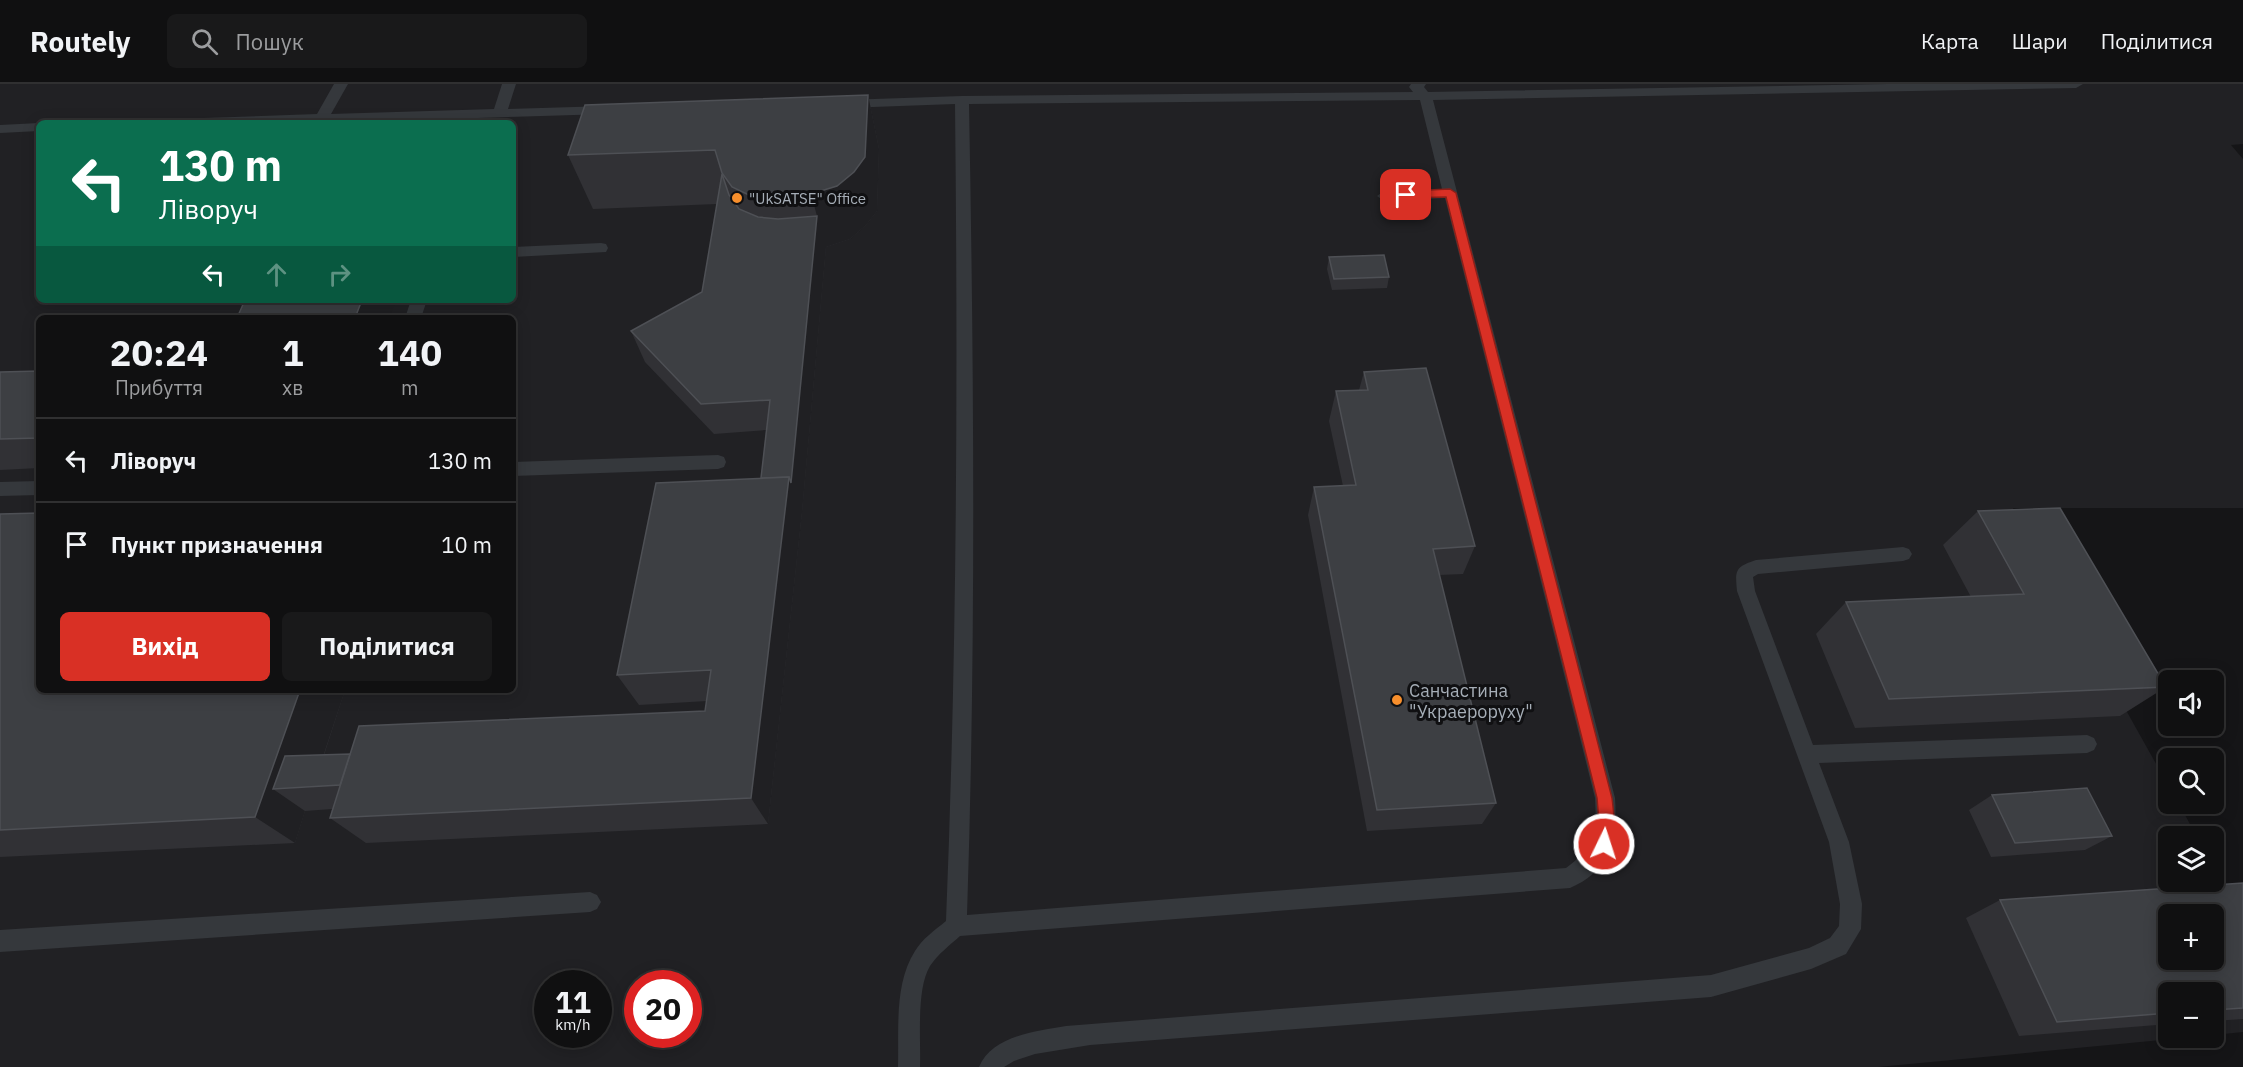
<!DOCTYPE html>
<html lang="uk">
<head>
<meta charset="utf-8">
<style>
  :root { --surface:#101011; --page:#19191a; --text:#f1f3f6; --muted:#9c9d9f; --line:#303031; --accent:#d93025 }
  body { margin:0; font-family:"IBM Plex Sans",sans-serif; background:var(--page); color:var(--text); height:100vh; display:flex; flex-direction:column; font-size:22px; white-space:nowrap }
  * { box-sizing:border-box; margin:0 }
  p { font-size:20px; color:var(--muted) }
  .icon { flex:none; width:33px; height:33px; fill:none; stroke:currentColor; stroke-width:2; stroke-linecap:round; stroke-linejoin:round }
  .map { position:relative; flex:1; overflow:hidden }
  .drawer { position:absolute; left:36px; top:231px; width:480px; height:378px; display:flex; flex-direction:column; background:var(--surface); border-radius:9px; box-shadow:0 3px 15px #0003,0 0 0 2px var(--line) }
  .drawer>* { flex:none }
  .top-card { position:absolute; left:36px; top:36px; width:480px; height:183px; border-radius:9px; box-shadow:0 3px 15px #0003,0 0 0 2px var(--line); background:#0b6e4f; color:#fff; overflow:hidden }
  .fabs { position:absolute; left:2158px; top:586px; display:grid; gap:12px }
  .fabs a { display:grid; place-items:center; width:66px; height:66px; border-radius:9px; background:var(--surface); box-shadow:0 3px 15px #0003,0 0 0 2px var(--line); font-size:30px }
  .speed { position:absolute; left:534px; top:886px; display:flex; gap:12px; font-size:30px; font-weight:700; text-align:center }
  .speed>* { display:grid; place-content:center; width:78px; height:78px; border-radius:50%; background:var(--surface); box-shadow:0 3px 15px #0003,0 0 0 2px var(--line); line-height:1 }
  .speed small { font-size:15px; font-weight:400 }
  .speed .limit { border:9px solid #d22; background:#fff; color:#111 }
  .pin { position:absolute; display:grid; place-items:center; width:51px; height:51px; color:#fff; margin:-26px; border-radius:12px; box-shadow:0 3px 9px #0006 }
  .me { position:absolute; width:66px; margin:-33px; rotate:4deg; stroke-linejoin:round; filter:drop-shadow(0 0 4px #0008) }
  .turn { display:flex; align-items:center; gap:21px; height:126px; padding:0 24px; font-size:27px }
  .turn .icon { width:78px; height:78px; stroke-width:2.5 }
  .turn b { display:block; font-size:42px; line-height:51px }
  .lanes { display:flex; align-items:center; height:57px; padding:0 24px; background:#0003; justify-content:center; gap:30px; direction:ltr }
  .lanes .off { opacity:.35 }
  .eta { display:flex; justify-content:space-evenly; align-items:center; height:102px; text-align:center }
  .eta b { font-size:36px; font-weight:700; line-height:42px }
  .button { display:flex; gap:12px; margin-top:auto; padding:12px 24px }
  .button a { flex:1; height:69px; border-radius:9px; background:var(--accent); color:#fff; font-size:24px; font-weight:700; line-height:69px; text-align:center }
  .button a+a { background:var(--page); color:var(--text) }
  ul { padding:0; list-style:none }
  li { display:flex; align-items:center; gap:18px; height:84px; padding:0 24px; border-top:2px solid var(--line) }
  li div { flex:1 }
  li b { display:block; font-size:22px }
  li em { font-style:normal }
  header { display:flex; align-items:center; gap:36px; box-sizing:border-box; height:84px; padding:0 30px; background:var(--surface); border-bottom:2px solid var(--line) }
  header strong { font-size:28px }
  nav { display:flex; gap:33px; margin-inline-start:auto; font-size:21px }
  .search { width:420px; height:54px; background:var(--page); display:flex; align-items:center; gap:15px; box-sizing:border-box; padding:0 21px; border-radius:9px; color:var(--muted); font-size:22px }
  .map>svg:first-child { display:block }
  .built { fill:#212124; fill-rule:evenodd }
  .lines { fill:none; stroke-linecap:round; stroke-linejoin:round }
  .lane { fill:#35383c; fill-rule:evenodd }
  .wall { fill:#313135 }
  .shaded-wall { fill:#202023 }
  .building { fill:#3d3f43; stroke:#4e5055; stroke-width:1.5; fill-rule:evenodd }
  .route { fill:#d93025; stroke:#8d1f18; stroke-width:1.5 }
  .poi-dot { fill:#f88f2c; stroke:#101012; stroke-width:2 }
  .labels { text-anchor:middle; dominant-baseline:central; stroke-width:6; stroke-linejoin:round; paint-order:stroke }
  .far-poi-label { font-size:15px; fill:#a6aeb7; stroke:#101012; text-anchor:start }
  .poi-label { font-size:18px; fill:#a6aeb7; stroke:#101012; text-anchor:start }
</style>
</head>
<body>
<header>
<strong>Routely</strong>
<div class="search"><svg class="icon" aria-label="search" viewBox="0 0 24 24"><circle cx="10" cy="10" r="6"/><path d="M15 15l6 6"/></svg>Пошук</div>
<nav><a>Карта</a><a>Шари</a><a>Поділитися</a></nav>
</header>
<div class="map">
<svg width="2243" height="983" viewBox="0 0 2243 983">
  <rect width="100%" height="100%" fill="#151517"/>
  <path class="built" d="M0 0H2243V60L2231 61 2243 75V424H2013L2169 703V720H2179L2197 753H2169V798H2214V784L2243 835V948L2214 951V909H2169V954H2183L1878 983H0ZM39 39H513V216H39ZM39 234H513V606H39ZM2169 831H2214V876H2169ZM548 900H598V951H548ZM638 900H688V951H638Z"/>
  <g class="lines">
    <g class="lane">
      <polygon points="334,0 348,0 331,30 494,25 502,0 516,0 508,25 608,22 615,26 608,30 318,39 167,39 174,35 317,30"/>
      <path d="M1411 0H1426L1424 3 1428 8 1888 0H2083L2076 4 1433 16 1615 714C1618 753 1610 788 1570 804L960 852C950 861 938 870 930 882 916 905 921 956 920 983H898C899 945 894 900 915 867 922 855 935 846 946 837 957 565 958 293 955 20L845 24 838 20 845 16 962 12 1413 8 1409 3ZM1420 16 1442 105 1384 107 1377 112 1384 117 1445 114 1595 714C1597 750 1596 761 1566 784L967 831C976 560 974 290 969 20Z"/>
      <polygon points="39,39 39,47 0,49 0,41"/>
      <polygon points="601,159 606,160 608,164 606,168 513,173 513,163"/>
      <polygon points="411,216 427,216 421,234 405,234"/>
      <polygon points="718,371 724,373 726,378 724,383 718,385 513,392 513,378"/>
      <polygon points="39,397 39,411 0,412 0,398"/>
      <path d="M1903 463 1909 465 1912 470 1909 475 1903 477 1758 490 1753 493 1755 507 1813 661 2087 651 2094 654 2097 660 2094 666 2087 669 1819 679 1849 758 1862 820 1861 845 1846 870 1811 885 1711 913 1090 961 1035 970 1014 977 1004 983H979C992 952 1036 947 1066 942L1711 891 1809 864 1830 854 1839 842 1840 820 1829 758 1737 507C1735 486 1735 483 1756 476Z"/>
      <polygon points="590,808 597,811 601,818 597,825 590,828 0,868 0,846"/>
    </g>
  </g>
  <g class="wall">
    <polygon points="868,11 879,65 877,127 866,141 850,155 826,163 802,428 768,740 366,759 330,734 332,725 305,727 295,759 0,773 0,430 39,606 345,606 324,671 350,670 705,627 707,617 639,621 617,591 761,394 766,346 714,350 645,278 631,247 702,208 717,120 593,125 568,71"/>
    <polygon points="1329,173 1389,193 1387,204 1332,206 1327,185"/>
    <polygon points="39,287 39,384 0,386 0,288"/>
    <polygon points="1364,288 1475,462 1463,490 1439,491 1496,719 1482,740 1367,747 1308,431 1314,403 1343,402 1329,337 1336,307 1359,306"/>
    <polygon points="1978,427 2166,603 2120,632 1855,644 1816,550 1846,518 1971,513 1943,461"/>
    <polygon points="1992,711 2112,752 2085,766 1991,773 1969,726"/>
    <polygon points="2243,799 2243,935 2214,937 2214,909 2169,909 2169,940 2019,952 1966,834 2000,816"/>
  </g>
  <g class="shaded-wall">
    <polygon points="868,11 879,65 877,127 866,141 850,155 826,163 802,428 768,740 751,714 817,132 811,110"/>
    <polygon points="362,216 396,216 389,234 355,234"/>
    <polygon points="300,606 345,606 313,703 273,705 305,727 295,759 255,733"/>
  </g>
  <g class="building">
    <polygon points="868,11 865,73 854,88 837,102 811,110 771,114 751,112 732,103 722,89 715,66 568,71 585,21"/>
    <polygon points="722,90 729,111 739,125 758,133 778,135 817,132 791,399 789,393 761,394 770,316 701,320 631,247 702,208"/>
    <polygon points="1384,171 1389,193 1334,195 1329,173"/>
    <polygon points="245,216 362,216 355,234 237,234"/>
    <polygon points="1426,284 1475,462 1433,465 1496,719 1377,726 1314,403 1356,401 1336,307 1368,306 1364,288"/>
    <polygon points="39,287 39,354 0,355 0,288"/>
    <polygon points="789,393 751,714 330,734 359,642 705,627 711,586 617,591 656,399"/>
    <polygon points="2060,424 2166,603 1889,615 1846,518 2024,510 1978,427"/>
    <polygon points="39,429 39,606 300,606 255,733 0,746 0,430"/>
    <polygon points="350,670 340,701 273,705 285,672"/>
    <polygon points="2087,704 2112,752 2015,759 1992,711"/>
    <path d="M2243 799V924L2214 926V909H2169V929L2057 938 2000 816ZM2169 831H2214V876H2169Z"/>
  </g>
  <path class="route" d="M1450 105 1456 109 1612 714C1614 731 1617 749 1610 766L1604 768 1599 766 1596 760 1599 738 1597 714 1446 113 1406 114 1400 111 1406 107Z"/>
  <g class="poi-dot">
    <circle cx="737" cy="114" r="6"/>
    <circle cx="1397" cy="616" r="6"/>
  </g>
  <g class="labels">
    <g class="far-poi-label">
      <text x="749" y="114">"UkSATSE" Office</text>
    </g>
    <g class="poi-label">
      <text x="1409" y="606">Санчастина<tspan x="1409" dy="21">"Украероруху"</tspan></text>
    </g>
  </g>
</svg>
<div class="fabs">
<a><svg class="icon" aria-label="sound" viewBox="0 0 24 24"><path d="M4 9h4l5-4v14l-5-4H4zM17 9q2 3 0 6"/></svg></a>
<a><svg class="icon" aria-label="search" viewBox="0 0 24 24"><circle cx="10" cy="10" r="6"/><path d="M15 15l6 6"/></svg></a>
<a><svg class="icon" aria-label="layers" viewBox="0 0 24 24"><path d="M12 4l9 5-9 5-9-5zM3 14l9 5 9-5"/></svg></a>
<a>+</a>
<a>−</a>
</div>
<div class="speed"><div>11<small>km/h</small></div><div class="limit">20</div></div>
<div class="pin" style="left:1406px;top:111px;background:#d93025"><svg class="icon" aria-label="arrive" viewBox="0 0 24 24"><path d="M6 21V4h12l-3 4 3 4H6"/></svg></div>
<svg class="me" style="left:1604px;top:760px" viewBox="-20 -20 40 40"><circle r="17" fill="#d93025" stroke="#fff" stroke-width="3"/><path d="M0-11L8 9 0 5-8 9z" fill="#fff"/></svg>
<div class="top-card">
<div class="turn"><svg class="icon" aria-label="left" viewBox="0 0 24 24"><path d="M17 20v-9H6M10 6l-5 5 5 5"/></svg><div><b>130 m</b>Ліворуч</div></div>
<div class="lanes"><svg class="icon" aria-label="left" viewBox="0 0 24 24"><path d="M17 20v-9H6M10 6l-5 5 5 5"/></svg><svg class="icon off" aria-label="ahead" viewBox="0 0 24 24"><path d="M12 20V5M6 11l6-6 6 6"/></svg><svg class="icon off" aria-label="right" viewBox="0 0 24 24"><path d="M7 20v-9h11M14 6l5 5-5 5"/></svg></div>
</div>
<section class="drawer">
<div class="eta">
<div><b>20:24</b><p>Прибуття</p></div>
<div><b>1</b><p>хв</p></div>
<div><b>140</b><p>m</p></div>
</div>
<ul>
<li><svg class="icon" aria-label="left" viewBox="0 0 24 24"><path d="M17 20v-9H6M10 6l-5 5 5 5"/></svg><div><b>Ліворуч</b></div><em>130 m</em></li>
<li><svg class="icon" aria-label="arrive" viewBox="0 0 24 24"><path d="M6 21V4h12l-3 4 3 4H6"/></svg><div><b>Пункт призначення</b></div><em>10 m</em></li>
</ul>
<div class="button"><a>Вихід</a><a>Поділитися</a></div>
</section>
</div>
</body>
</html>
